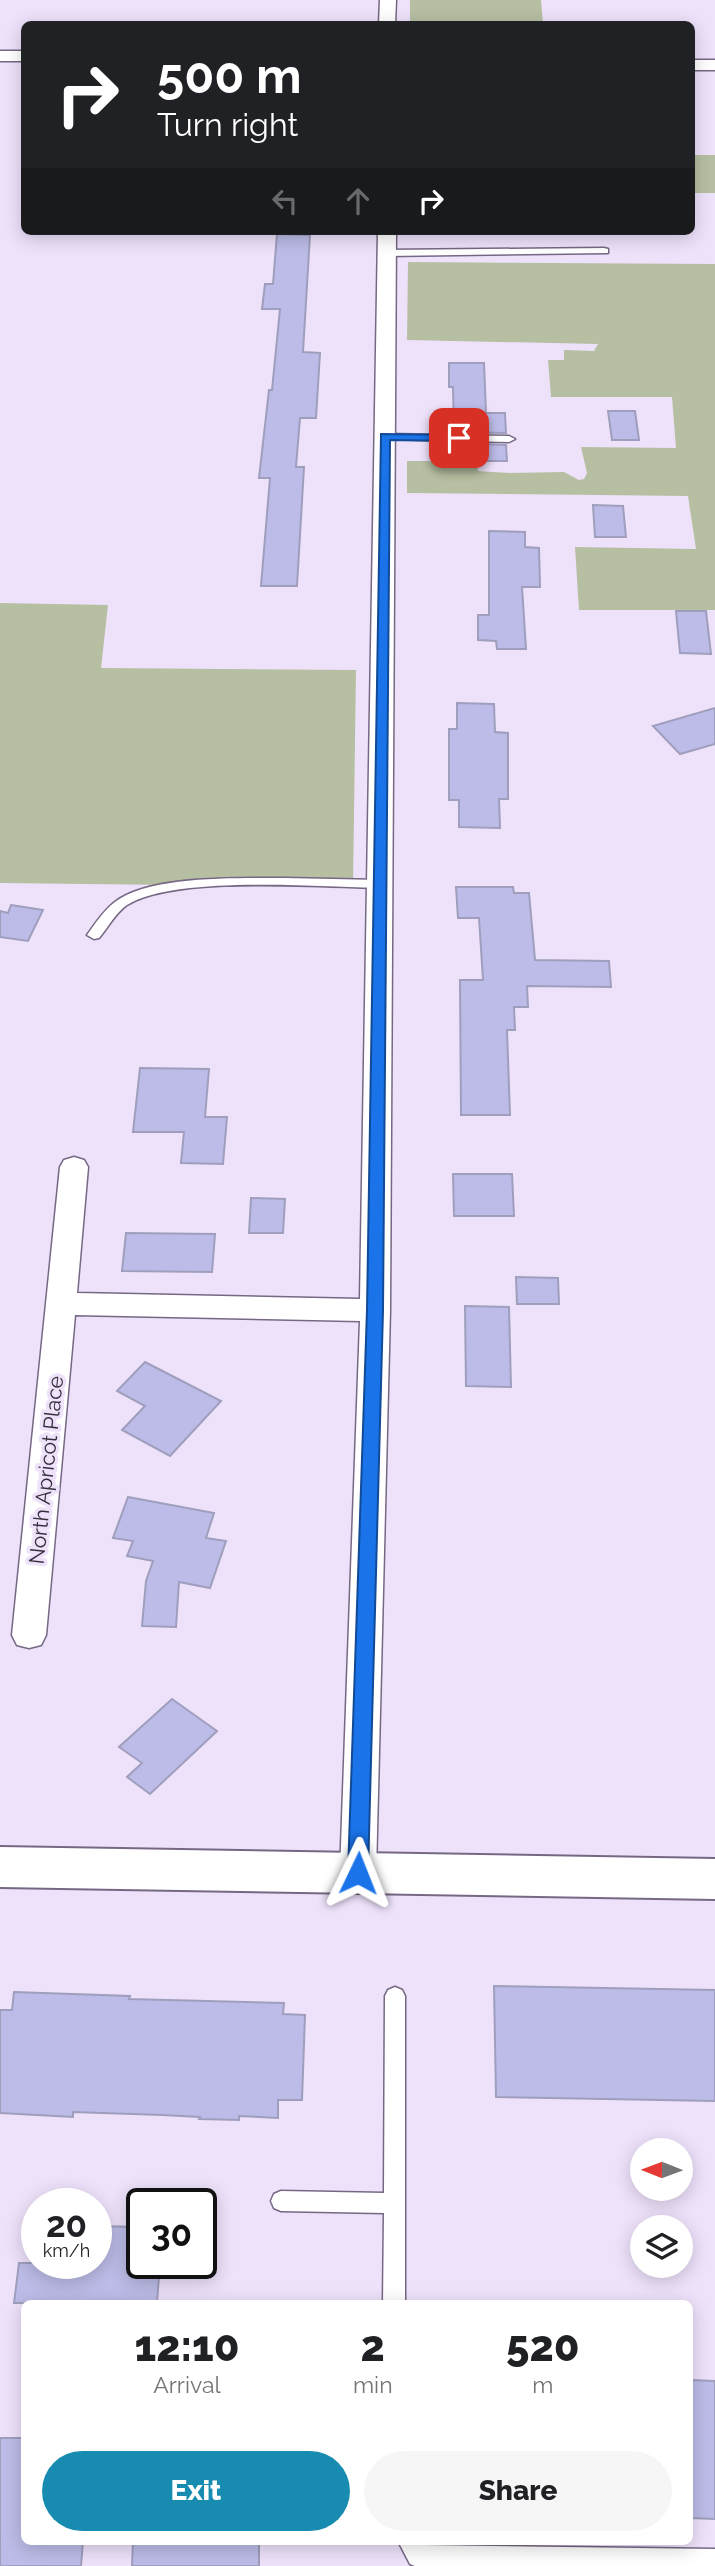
<!DOCTYPE html>
<html lang="en">
<head>
<meta charset="utf-8">
<style>
  :root { --surface:#fff; --page:#f6f6f6; --text:#202124; --muted:#757577; --accent:#188cb0 }
  body { margin:0; font-family:Raleway,sans-serif; background:var(--page); color:var(--text); height:100vh; display:flex; flex-direction:column; font-size:26px; white-space:nowrap }
  * { box-sizing:border-box; margin:0 }
  p { font-size:23px; color:var(--muted) }
  .icon { flex:none; width:38px; height:38px; fill:none; stroke:currentColor; stroke-width:2; stroke-linecap:round; stroke-linejoin:round }
  .map { position:relative; flex:1; overflow:hidden }
  .side { position:absolute; left:21px; top:2300px; width:672px; height:245px; display:flex; flex-direction:column; background:var(--surface); border-radius:10px; box-shadow:0 4px 18px #0003 }
  .side>* { flex:none }
  .hud { position:absolute; left:21px; top:21px; width:674px; height:214px; border-radius:10px; box-shadow:0 4px 18px #0003; background:#202124; color:#fff; overflow:hidden }
  .needle { width:46px; rotate:271deg }
  .tools { position:absolute; left:630px; top:2138px; display:grid; gap:14px }
  .tools a { display:grid; place-items:center; width:63px; height:63px; border-radius:50%; background:var(--surface); box-shadow:0 4px 18px #0003; font-size:35px }
  .speed { position:absolute; left:21px; top:2188px; display:flex; gap:14px; font-size:35px; font-weight:700; text-align:center }
  .speed>* { display:grid; place-content:center; width:91px; height:91px; border-radius:50%; background:var(--surface); box-shadow:0 4px 18px #0003; line-height:1 }
  .speed small { font-size:18px; font-weight:400 }
  .speed .limit { border:4px solid #111; border-radius:10px; background:#fff; color:#111 }
  .pin { position:absolute; display:grid; place-items:center; width:60px; height:60px; color:#fff; margin:-30px; border-radius:14px; box-shadow:0 4px 10px #0006 }
  .me { position:absolute; width:77px; margin:-38px; rotate:2deg; stroke-linejoin:round; filter:drop-shadow(0 0 5px #0008) }
  .turn { display:flex; align-items:center; gap:24px; height:147px; padding:0 21px; font-size:32px }
  .turn .icon { width:91px; height:91px; stroke-width:2.5 }
  .turn b { display:block; font-size:49px; line-height:60px }
  .lanes { display:flex; align-items:center; height:66px; padding:0 21px; background:#0003; justify-content:center; gap:35px; direction:ltr }
  .lanes .off { opacity:.35 }
  .eta { display:flex; justify-content:space-evenly; align-items:center; height:119px; text-align:center }
  .eta b { font-size:42px; font-weight:800; line-height:49px }
  .cta { display:flex; gap:14px; margin-top:auto; padding:14px 21px }
  .cta a { flex:1; height:80px; border-radius:42px; background:var(--accent); color:#fff; font-size:28px; font-weight:800; line-height:80px; text-align:center }
  .cta a+a { background:var(--page); color:var(--text) }
  .map>svg:first-child { display:block }
  .green { fill:#b6bfa2 }
  .building { fill:#bdbce8; stroke:#9f9ebd; stroke-width:2 }
  .lines { fill:none; stroke-linecap:round; stroke-linejoin:round }
  .lane-casing { stroke:#766884; stroke-width:3 }
  .street-casing { stroke:#766884; stroke-width:3 }
  .secondary-casing { stroke:#766884; stroke-width:4 }
  .lane { fill:#fff; fill-rule:evenodd }
  .street { fill:#fff; fill-rule:evenodd }
  .secondary { fill:#fff; fill-rule:evenodd }
  .route { fill:#1a73e8; stroke:#114b97; stroke-width:2 }
  .labels { text-anchor:middle; dominant-baseline:central; stroke-width:7; stroke-linejoin:round; paint-order:stroke }
  .street-label { font-size:21px; fill:#352f3c; stroke:#eee2fb }
</style>
</head>
<body>
<div class="map">
<svg width="715" height="2566" viewBox="0 0 715 2566">
  <rect width="100%" height="100%" fill="#eee2fb"/>
  <g class="green">
    <polygon points="410,0 541,0 543,24 410,24"/>
    <rect x="691" y="155" width="24" height="38"/>
    <polygon points="408,262 715,264 715,610 579,610 575,547 696,549 688,496 407,493 407,461 477,461 478,471 509,473 564,472 579,480 584,479 587,473 581,447 676,448 672,397 551,397 548,360 564,360 564,350 594,351 598,344 407,340"/>
    <polygon points="0,603 108,605 101,668 356,670 353,887 0,883"/>
  </g>
  <g class="building">
    <polygon points="277,234 310,235 303,352 320,353 316,418 300,418 296,467 304,467 297,586 261,586 270,478 259,478 269,390 272,390 280,309 262,309 265,284 273,284"/>
    <polygon points="449,363 484,363 486,413 505,413 506,433 454,432 453,387 449,387"/>
    <polygon points="608,411 635,411 639,440 612,440"/>
    <polygon points="454,443 506,445 507,461 454,461"/>
    <polygon points="593,505 623,506 626,537 595,537"/>
    <polygon points="489,531 525,532 525,547 539,548 540,587 522,587 526,649 497,649 496,641 478,640 478,615 489,615"/>
    <polygon points="676,611 706,611 711,654 680,653"/>
    <polygon points="457,703 494,704 495,732 508,733 508,799 499,799 500,828 459,827 459,800 449,800 449,729 457,729"/>
    <polygon points="715,708 715,744 680,754 653,726"/>
    <polygon points="456,887 513,887 514,893 529,893 535,960 609,961 611,987 527,986 528,1007 514,1007 515,1030 507,1030 510,1115 461,1115 460,980 483,980 479,918 458,918"/>
    <polygon points="11,905 43,910 28,941 0,937 0,911 8,913"/>
    <polygon points="140,1068 209,1069 205,1117 227,1117 223,1164 181,1163 184,1132 133,1132"/>
    <polygon points="453,1174 512,1174 514,1216 454,1216"/>
    <polygon points="251,1198 285,1199 283,1233 249,1233"/>
    <polygon points="126,1233 215,1234 212,1272 122,1271"/>
    <polygon points="516,1277 558,1278 559,1304 517,1304"/>
    <polygon points="465,1306 509,1307 511,1387 466,1386"/>
    <polygon points="145,1362 221,1401 170,1456 122,1430 145,1406 117,1391"/>
    <polygon points="128,1497 214,1513 206,1538 226,1541 210,1588 179,1582 176,1627 142,1626 146,1581 153,1561 127,1556 133,1541 113,1538"/>
    <polygon points="172,1699 217,1731 150,1794 127,1777 142,1763 119,1747"/>
    <polygon points="494,1986 715,1990 715,2101 496,2097"/>
    <polygon points="14,1992 130,1996 129,1999 284,2003 283,2014 305,2015 302,2100 278,2100 278,2118 239,2116 239,2120 199,2119 200,2117 162,2115 73,2112 73,2117 0,2113 0,2010 12,2010"/>
    <polygon points="96,2226 142,2227 142,2263 160,2263 157,2303 14,2303 19,2263 96,2263"/>
    <polygon points="690,2380 715,2381 715,2519 690,2518"/>
    <polygon points="0,2438 24,2438 24,2541 83,2541 81,2566 0,2566"/>
    <polygon points="133,2541 259,2541 259,2566 132,2566"/>
  </g>
  <g class="lines">
    <g class="lane-casing">
      <g id="lane">
        <polygon points="604,248 608,249 608,253 387,256 382,253 387,250"/>
        <polygon points="385,434 509,436 515,439 509,442 381,439 379,437"/>
        <path d="M285 878 380 880 387 884 380 888C320 887 176 875 127 905 115 913 108 928 99 938L94 939 87 935C95 924 104 910 115 902 149 875 242 878 285 878Z"/>
        <polygon points="395,1987 402,1990 405,1996 405,2303 383,2303 384,2213 281,2211 274,2208 271,2201 274,2194 281,2191 384,2193 385,1996 388,1990"/>
        <polygon points="398,2541 422,2541 424,2545 715,2549 715,2566 415,2566 410,2564"/>
      </g>
    </g>
    <g class="street-casing">
      <g id="street">
        <polygon points="380,0 396,0 395,24 379,24"/>
        <rect x="0" y="51" width="24" height="10"/>
        <rect x="691" y="60" width="24" height="10"/>
        <polygon points="378,231 396,231 390,1310 376,1873 371,1884 358,1889 345,1884 340,1873 360,1321 75,1315 46,1635 41,1645 29,1648 17,1645 12,1635 60,1167 64,1160 74,1157 84,1160 88,1167 77,1293 360,1299"/>
      </g>
    </g>
    <g class="secondary-casing">
      <polygon id="secondary" points="0,1847 715,1859 715,1899 0,1887"/>
    </g>
    <use href="#lane" class="lane"/>
    <use href="#street" class="street"/>
    <use href="#secondary" class="secondary"/>
  </g>
  <polygon class="route" points="381,434 459,435 465,438 459,441 390,440 383,1310 368,1873 365,1879 358,1881 351,1879 348,1873 367,1310"/>
  <g class="labels">
    <g class="street-label">
      <text transform="translate(46 1470) rotate(-84)">North Apricot Place</text>
    </g>
  </g>
</svg>
<div class="tools">
<a><svg class="needle" viewBox="-14 -14 28 28"><path d="M0-13l5 13h-10z" fill="#e53935"/><path d="M0 13l5-13h-10z" fill="#757577"/></svg></a>
<a><svg class="icon" aria-label="layers" viewBox="0 0 24 24"><path d="M12 4l9 5-9 5-9-5zM3 14l9 5 9-5"/></svg></a>
</div>
<div class="speed"><div>20<small>km/h</small></div><div class="limit">30</div></div>
<div class="pin" style="left:459px;top:438px;background:#d93025"><svg class="icon" aria-label="arrive" viewBox="0 0 24 24"><path d="M6 21V4h12l-3 4 3 4H6"/></svg></div>
<svg class="me" style="left:358px;top:1873px" viewBox="-20 -20 40 40"><path d="M0-17L14 15 0 8-14 15z" fill="#1a73e8" stroke="#fff" stroke-width="4"/></svg>
<div class="hud">
<div class="turn"><svg class="icon" aria-label="right" viewBox="0 0 24 24"><path d="M7 20v-9h11M14 6l5 5-5 5"/></svg><div><b>500 m</b>Turn right</div></div>
<div class="lanes"><svg class="icon off" aria-label="left" viewBox="0 0 24 24"><path d="M17 20v-9H6M10 6l-5 5 5 5"/></svg><svg class="icon off" aria-label="ahead" viewBox="0 0 24 24"><path d="M12 20V5M6 11l6-6 6 6"/></svg><svg class="icon" aria-label="right" viewBox="0 0 24 24"><path d="M7 20v-9h11M14 6l5 5-5 5"/></svg></div>
</div>
<section class="side">
<div class="eta">
<div><b>12:10</b><p>Arrival</p></div>
<div><b>2</b><p>min</p></div>
<div><b>520</b><p>m</p></div>
</div>
<div class="cta"><a>Exit</a><a>Share</a></div>
</section>
</div>
</body>
</html>
